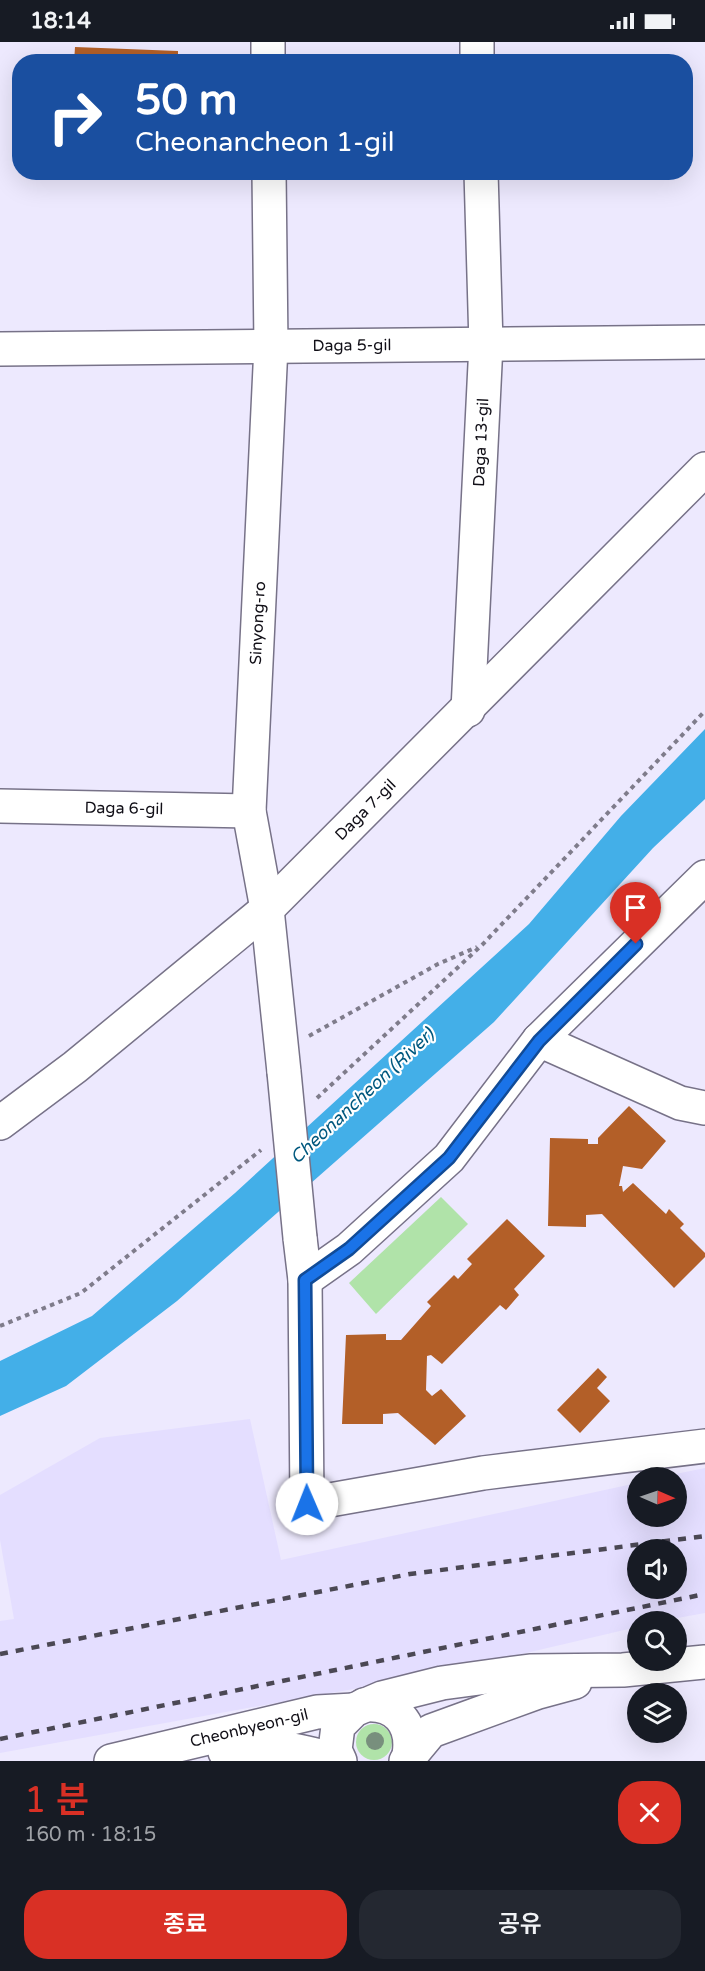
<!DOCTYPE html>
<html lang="ko">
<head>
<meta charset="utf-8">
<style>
  :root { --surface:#171b24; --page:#242831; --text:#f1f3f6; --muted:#9ea1a6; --accent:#d93025 }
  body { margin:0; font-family:"Varela Round","Noto Sans KR",sans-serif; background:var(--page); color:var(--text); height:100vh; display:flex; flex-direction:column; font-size:22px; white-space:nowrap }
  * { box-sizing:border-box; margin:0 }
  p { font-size:20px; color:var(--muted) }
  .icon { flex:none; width:33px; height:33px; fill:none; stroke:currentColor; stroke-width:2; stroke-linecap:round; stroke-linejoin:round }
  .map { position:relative; height:1719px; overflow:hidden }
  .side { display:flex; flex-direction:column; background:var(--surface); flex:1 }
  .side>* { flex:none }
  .top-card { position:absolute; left:12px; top:12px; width:681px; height:126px; border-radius:24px; box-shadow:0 6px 24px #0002; background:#1a4fa0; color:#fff; overflow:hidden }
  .needle { width:39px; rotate:92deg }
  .tools { position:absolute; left:627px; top:1425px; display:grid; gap:12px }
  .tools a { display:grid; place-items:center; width:60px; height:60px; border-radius:50%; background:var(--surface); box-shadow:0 6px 24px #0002; font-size:30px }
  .pin { position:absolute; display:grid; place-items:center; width:51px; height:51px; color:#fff; margin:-62px -26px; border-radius:50% 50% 50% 0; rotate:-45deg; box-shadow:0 0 6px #0007 }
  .pin .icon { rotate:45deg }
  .me { position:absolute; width:66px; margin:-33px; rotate:359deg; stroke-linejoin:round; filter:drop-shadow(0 0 4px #0008) }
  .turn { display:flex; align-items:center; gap:21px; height:126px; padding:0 24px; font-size:27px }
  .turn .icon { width:78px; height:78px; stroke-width:2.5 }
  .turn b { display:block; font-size:42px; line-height:51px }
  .round { display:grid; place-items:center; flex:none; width:63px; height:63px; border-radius:24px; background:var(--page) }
  .headline { display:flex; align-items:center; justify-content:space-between; height:102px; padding:0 24px }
  h1 { font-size:36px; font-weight:600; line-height:45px; color:var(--accent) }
  .button { display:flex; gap:12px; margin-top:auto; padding:12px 24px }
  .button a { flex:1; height:69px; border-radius:24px; background:var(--accent); color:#fff; font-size:24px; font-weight:600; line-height:69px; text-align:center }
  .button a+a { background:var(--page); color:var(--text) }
  .status { display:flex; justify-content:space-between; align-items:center; height:42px; padding:0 30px; background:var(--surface); direction:ltr }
  .status svg { height:16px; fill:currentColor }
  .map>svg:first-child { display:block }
  .built { fill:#e4deff; fill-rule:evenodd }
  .green { fill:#b0e3a9 }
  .water { fill:#43afe8 }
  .building { fill:#b35f28 }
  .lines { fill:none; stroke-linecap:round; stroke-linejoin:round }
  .minor-casing { stroke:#777288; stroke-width:36 }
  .path { stroke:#7f7c8b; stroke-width:4; stroke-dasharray:4.5 4.5; stroke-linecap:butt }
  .minor { stroke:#fff; stroke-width:33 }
  .rail { stroke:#4b4854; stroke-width:4.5; stroke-dasharray:8 8; stroke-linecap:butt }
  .minor-bridge-casing { stroke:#777288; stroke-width:36; stroke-linecap:butt }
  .minor-bridge { stroke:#fff; stroke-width:33 }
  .tree { fill:#788f7d }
  .route-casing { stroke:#114b97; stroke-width:15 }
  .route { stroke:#1a73e8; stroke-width:10 }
  .labels { text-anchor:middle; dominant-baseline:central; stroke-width:4.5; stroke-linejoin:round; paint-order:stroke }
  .street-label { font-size:16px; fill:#110f17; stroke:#fff }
  .water-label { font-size:18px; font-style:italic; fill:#00587e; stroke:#fff }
</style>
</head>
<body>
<div class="status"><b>18:14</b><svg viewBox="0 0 49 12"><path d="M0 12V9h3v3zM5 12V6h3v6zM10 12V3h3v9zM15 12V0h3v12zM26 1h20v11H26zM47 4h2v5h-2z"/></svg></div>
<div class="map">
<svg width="705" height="1719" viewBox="0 0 705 1719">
  <rect width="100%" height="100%" fill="#ede9fe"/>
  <path class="built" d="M250 1377 281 1518 637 1441 638 1474H676V1436L661 1435 705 1426V1571L661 1579 638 1580 637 1585 436 1632 0 1711V1579L14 1577 0 1498V1453L100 1396ZM638 1508H676V1546H638Z"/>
  <g class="green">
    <polygon points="441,1155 468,1182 376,1272 349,1241"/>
    <circle cx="374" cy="1700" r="18"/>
  </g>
  <polygon class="water" points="705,687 705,757 653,806 494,980 177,1259 66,1344 0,1374 0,1319 92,1274 235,1151 529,882 621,774"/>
  <g class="building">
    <polygon points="75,5 178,9 178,20 74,20"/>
    <polygon points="629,1064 666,1099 642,1127 623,1124 619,1144 622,1144 623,1150 633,1141 666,1172 669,1167 684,1182 680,1186 705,1211 705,1215 674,1246 602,1172 586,1173 586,1185 548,1184 550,1096 588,1097 588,1102 598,1102 598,1096"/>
    <polygon points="507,1177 545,1214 514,1247 519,1253 506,1268 500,1263 442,1322 431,1313 427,1314 426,1348 432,1354 441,1347 466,1374 435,1403 398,1371 383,1372 383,1382 342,1382 346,1293 386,1292 386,1298 401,1298 431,1264 427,1260 454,1233 458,1237 472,1222 467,1217"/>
    <polygon points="598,1326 607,1335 597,1346 610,1359 580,1391 557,1368"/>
  </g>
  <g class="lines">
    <g class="minor-casing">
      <g id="minor">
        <polyline points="268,0 268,20"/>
        <polyline points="477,0 477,20"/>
        <polyline points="269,130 271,304 249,769 267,867 284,1030"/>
        <path id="s1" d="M0 307 705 300"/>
        <path id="s2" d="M468 668 486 302 481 130"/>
        <path id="s3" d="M0 764 249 769"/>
        <polyline points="539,998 680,1061 705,1066"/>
        <path id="s4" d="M0 1081 75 1025 267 867 705 427"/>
        <polyline points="300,1196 305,1238 307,1462 483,1431 705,1404"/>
        <polyline points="305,1238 349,1207 449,1116 539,998 705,835"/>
        <path d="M364 1663C396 1660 414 1682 409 1713"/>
        <path d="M225 1710C271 1701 295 1707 339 1719"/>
        <path id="s5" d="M111 1719 317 1670 354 1668"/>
        <polyline points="340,1719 335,1708 338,1684 354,1668 382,1656 442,1641 530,1629 623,1628 705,1620"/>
        <polyline points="406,1719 431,1689 538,1650 575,1640"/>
      </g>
    </g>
    <g class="path">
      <polyline points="309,994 438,922 477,905"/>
      <polyline points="317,1056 482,903 705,669"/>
      <polyline points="0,1284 81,1251 261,1108"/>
    </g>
    <use href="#minor" class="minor"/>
    <g class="rail">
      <polyline points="0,1612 410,1532 705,1494"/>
      <polyline points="0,1697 705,1552"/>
    </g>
    <g class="minor-bridge-casing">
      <polyline id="minor-bridge" points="284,1030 300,1196"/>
    </g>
    <use href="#minor-bridge" class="minor-bridge"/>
  </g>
  <circle class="tree" cx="375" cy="1699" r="9"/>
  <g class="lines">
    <g class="route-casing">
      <polyline id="route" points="307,1462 305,1238 349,1207 449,1116 539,999 636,902"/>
    </g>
    <use href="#route" class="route"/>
  </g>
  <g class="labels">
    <g class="street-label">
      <text stroke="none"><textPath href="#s1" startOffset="352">Daga 5-gil</textPath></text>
      <text stroke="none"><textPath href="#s2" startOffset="268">Daga 13-gil</textPath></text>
      <text transform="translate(258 581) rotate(-87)">Sinyong-ro</text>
      <text stroke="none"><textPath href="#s3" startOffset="124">Daga 6-gil</textPath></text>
      <text stroke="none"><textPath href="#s4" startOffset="482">Daga 7-gil</textPath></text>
      <text stroke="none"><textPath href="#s5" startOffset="142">Cheonbyeon-gil</textPath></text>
    </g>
    <g class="water-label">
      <text transform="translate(362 1054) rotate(-43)">Cheonancheon (River)</text>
    </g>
  </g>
</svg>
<div class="tools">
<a><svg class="needle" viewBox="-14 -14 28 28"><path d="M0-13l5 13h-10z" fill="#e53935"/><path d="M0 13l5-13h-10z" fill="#9ea1a6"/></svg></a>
<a><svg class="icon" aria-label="sound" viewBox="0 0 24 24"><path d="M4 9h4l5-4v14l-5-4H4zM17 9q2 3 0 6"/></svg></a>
<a><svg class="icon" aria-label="search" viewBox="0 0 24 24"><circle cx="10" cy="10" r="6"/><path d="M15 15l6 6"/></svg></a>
<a><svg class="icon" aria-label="layers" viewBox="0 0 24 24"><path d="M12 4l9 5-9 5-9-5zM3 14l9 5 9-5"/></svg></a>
</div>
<div class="pin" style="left:636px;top:902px;background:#d93025"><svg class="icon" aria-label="arrive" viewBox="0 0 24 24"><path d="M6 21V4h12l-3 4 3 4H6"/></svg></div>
<svg class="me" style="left:307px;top:1462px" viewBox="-20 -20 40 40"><circle r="19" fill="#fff"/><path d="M0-13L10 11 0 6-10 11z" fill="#1a73e8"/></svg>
<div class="top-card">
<div class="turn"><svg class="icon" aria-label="right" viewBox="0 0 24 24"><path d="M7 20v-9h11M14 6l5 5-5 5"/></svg><div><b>50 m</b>Cheonancheon 1-gil</div></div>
</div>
</div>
<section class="side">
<div class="headline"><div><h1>1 분</h1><p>160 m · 18:15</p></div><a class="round" style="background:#d93025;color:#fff"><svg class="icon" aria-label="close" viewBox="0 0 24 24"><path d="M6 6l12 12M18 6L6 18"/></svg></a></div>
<div class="button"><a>종료</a><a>공유</a></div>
</section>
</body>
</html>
